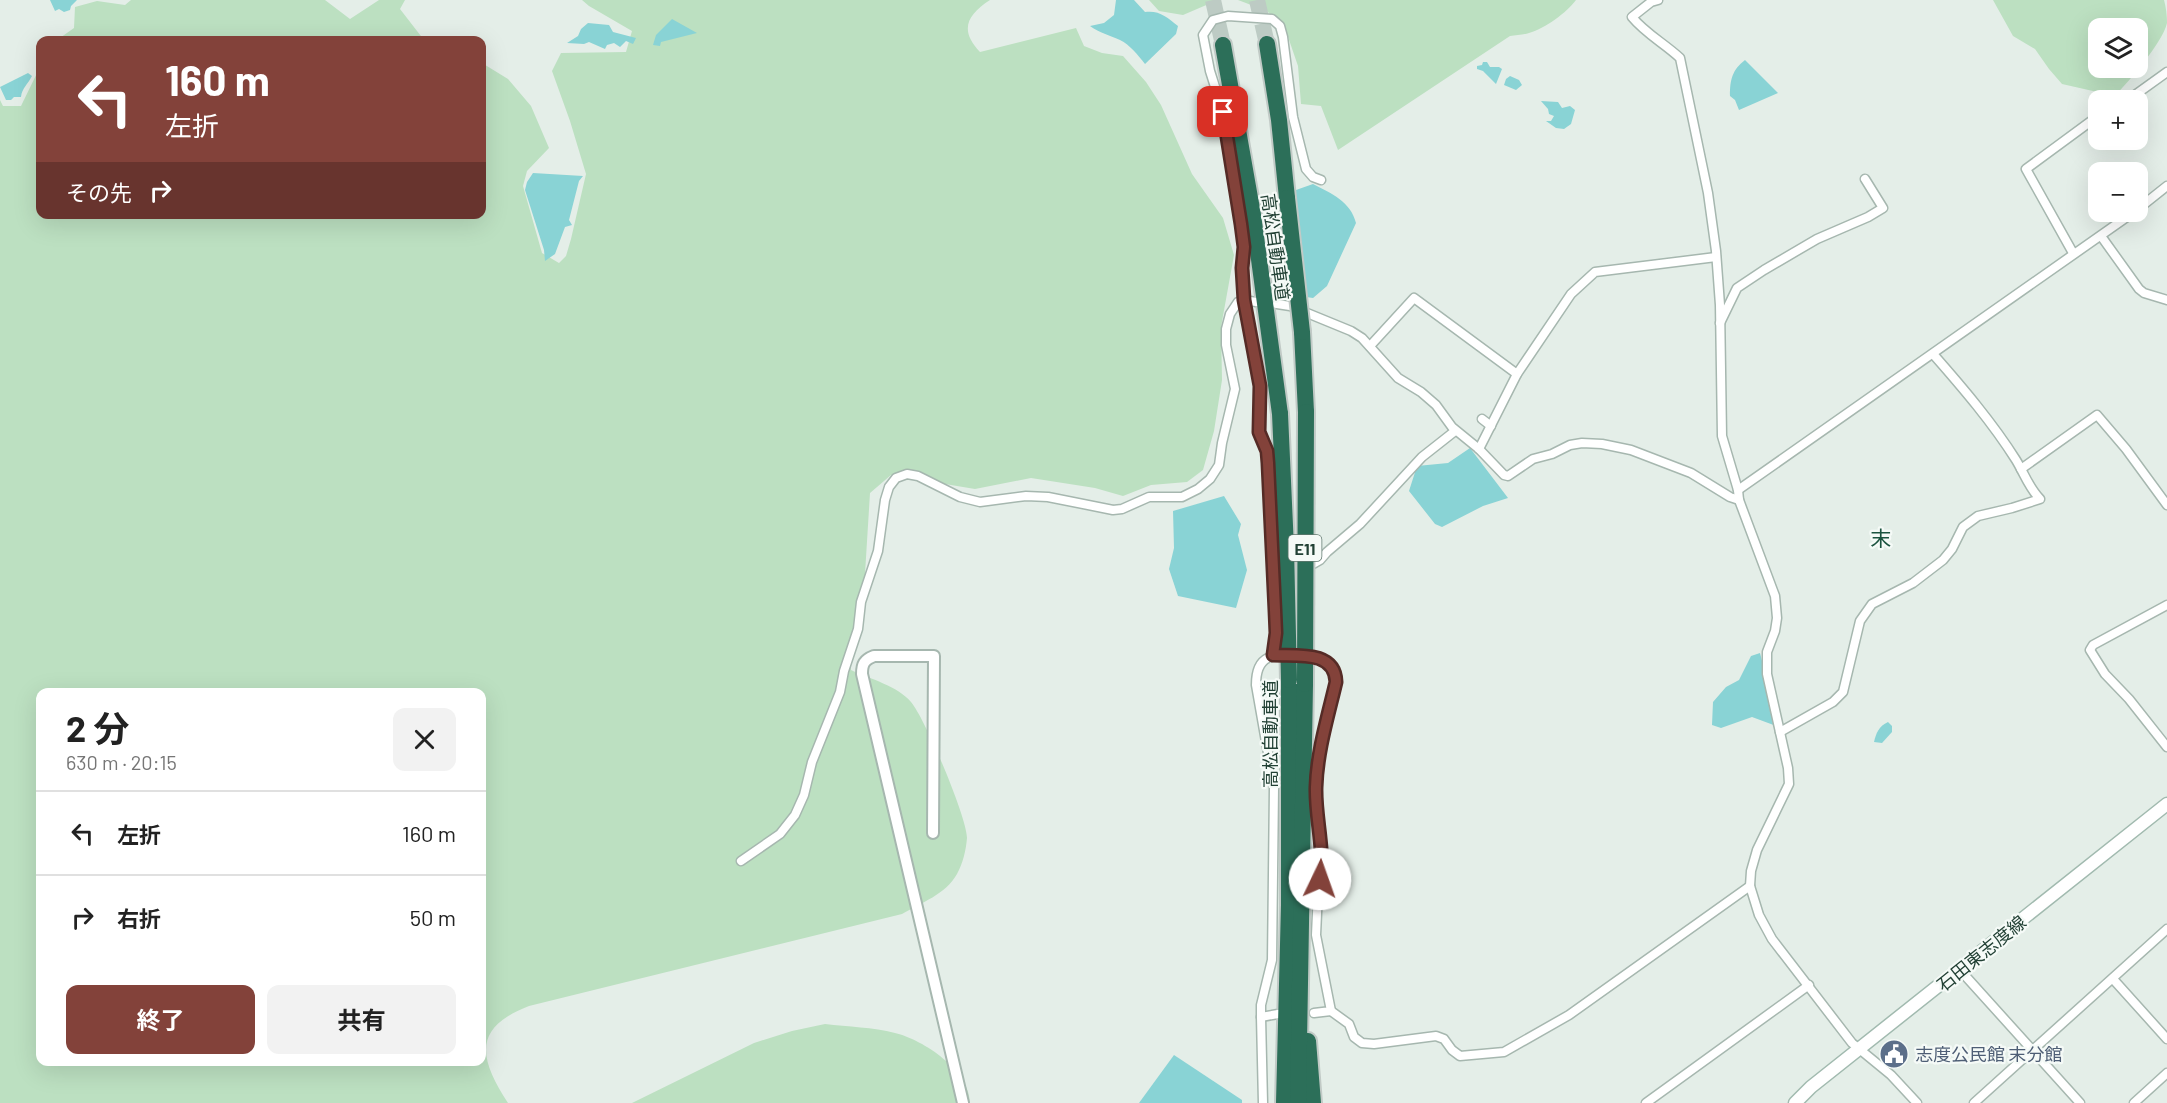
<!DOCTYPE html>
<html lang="ja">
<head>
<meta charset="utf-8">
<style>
  :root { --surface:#fff; --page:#f2f2f2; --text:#222; --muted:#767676; --line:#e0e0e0; --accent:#83423a }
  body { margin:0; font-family:Barlow,"Noto Sans JP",sans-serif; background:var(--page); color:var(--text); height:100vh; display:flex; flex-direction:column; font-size:22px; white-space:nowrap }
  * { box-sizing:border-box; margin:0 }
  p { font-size:20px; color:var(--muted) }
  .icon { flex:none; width:33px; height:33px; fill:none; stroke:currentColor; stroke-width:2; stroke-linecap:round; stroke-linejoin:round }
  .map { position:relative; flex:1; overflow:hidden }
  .sheet { position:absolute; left:36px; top:688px; width:450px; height:378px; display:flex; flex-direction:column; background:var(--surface); border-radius:12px; box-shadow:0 6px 24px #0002 }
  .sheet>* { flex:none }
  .guide { position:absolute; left:36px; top:36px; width:450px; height:183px; border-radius:12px; box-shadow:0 6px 24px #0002; background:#83423a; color:#fff; overflow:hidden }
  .buttons { position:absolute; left:2088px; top:18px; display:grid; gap:12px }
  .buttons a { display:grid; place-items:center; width:60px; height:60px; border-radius:12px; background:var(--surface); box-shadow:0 6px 24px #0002; font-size:30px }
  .pin { position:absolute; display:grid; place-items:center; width:51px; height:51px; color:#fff; margin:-26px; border-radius:12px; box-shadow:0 3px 9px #0006 }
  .me { position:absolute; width:66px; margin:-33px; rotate:3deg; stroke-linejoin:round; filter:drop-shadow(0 0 4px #0008) }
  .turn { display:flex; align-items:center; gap:21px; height:126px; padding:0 30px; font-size:27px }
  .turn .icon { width:78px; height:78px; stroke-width:2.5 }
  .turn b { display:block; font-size:42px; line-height:51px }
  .then { display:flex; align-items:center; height:57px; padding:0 30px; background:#0003; gap:12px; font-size:22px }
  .round { display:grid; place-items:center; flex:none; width:63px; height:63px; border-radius:12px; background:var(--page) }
  .head { display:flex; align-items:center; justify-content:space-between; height:102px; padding:0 30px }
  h1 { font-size:36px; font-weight:700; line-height:45px }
  .primary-button { display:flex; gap:12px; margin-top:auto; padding:12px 30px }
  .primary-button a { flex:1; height:69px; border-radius:12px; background:var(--accent); color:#fff; font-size:24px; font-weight:700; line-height:69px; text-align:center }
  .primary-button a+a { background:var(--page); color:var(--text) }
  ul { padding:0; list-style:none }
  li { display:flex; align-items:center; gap:18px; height:84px; padding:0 30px; border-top:2px solid var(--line) }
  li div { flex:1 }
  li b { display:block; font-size:22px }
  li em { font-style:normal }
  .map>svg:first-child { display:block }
  .green { fill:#bce0c1; fill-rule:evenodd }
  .water { fill:#89d3d5 }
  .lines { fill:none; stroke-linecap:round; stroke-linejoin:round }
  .motorway-tunnel { stroke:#bdcbc4; stroke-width:16; stroke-dasharray:16 8; stroke-linecap:butt }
  .minor-casing { stroke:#a6b7af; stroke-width:11 }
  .tertiary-casing { stroke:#a6b7af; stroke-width:14 }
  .secondary-casing { stroke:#a1baaf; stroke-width:15 }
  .motorway-casing { stroke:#c1cac6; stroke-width:20 }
  .minor { stroke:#fff; stroke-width:8 }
  .tertiary { stroke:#fff; stroke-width:10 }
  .secondary { stroke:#fff; stroke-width:12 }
  .motorway { stroke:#2c6f59; stroke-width:16 }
  .motorway-bridge-casing { stroke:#c1cac6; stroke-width:20; stroke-linecap:butt }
  .motorway-bridge { stroke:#2c6f59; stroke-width:16 }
  .route-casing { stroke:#552b26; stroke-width:15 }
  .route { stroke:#83423a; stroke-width:10 }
  .labels { text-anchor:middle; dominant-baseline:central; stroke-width:4.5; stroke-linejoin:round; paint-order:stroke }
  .shield { fill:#f5faf7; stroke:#61786f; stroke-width:1.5 }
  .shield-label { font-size:16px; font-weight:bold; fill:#224135 }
  .street-label { font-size:18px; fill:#224135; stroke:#f5faf7 }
  .service-label { font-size:18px; fill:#4e5e75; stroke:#f5faf7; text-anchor:start }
  .quarter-label { font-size:21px; fill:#1c5440; stroke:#f5faf7 }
</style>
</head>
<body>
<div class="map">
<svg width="2167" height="1103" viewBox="0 0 2167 1103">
  <rect width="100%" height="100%" fill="#e4eee8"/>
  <g class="green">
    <polygon points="131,0 325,0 350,19 379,0 405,0 400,9 424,40 57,40 74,28 75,7 97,1 125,5"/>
    <path d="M582 0H990C967 15 959 30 980 52L1076 28 1084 46 1102 53 1123 56 1146 82 1161 105 1192 174 1223 218 1234 255 1221 327 1222 380 1214 431 1203 470 1187 482 1151 485 1123 496 1095 488 1031 478 975 489 891 475 870 493 864 590 849 657 851 670C870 679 898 686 911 702 926 720 967 818 967 838 966 850 963 863 957 874 946 894 921 903 902 914L529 1006C472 1028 479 1058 508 1103H0V100L3 106H21L40 67V214H482V63L508 79 531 106 549 148 527 171 523 186 542 253 559 263 566 256 571 239 586 174 570 121 552 71 561 53 626 52 632 31 589 6ZM40 693H482V1062H40Z"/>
    <polygon points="1149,0 1218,0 1183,15 1159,11"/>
    <path d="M1238 0H1576C1566 13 1546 28 1529 33 1523 35 1516 35 1510 36L1338 150 1321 106 1301 104 1298 66 1286 31 1267 11Z"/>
    <path d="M1993 0H2164C2166 7 2167 16 2167 23 2163 42 2129 81 2115 96L2062 84 2049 69 2035 49 2013 36ZM2138 28V68H2098V28Z"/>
    <path d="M825 1024C848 1027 873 1027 895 1033 924 1040 970 1071 970 1103H632L754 1043 792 1031Z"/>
  </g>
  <g class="water">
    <polygon points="50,0 77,0 71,6 70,10 64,12 59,9 55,11"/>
    <path d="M1116 0H1134L1145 12C1159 10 1167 17 1178 26L1176 34 1145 64C1138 55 1130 45 1120 40 1109 35 1100 33 1090 26L1104 23 1114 15Z"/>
    <polygon points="672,19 697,33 661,42 660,46 653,45 656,35"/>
    <polygon points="588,23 609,25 613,32 636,38 633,44 626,41 620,47 614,43 607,45 605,49 589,42 584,44 567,43 578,36 581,29"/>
    <path d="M1745 60 1778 93 1739 110 1735 100 1730 96C1730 80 1732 70 1745 60Z"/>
    <polygon points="1483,62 1487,62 1490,67 1499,67 1502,69 1496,84 1483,71 1477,69 1477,66 1482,65"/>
    <path d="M28 73 32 76C28 84 22 88 21 97H14L11 100H6L0 87Z"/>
    <polygon points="1510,76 1519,80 1522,85 1516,90 1504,85 1506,79"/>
    <polygon points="1541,101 1558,102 1562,108 1570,106 1575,110 1571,124 1564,129 1556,128 1546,121 1551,121 1554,116 1549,114 1548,109"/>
    <polygon points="533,173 583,176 579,181 569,220 572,225 565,227 555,254 545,261 544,250 525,190 527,182"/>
    <path d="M1313 184C1331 193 1351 202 1356 223L1327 286 1313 298 1306 297 1290 290 1281 238 1280 203 1296 190Z"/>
    <polygon points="1470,448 1508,498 1483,506 1442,527 1435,524 1409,491 1417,466 1448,463"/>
    <polygon points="1224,496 1241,524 1238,535 1247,570 1236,608 1178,596 1169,569 1174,548 1173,511"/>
    <polygon points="1760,653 1779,727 1752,717 1721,728 1712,725 1713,702 1726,687 1739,680 1751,656"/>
    <path d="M1888 722 1892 726V732L1882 743 1874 742C1876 733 1879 726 1888 722Z"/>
    <polygon points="1174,1055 1242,1100 1242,1103 1139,1103"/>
  </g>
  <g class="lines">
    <g class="motorway-tunnel">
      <polyline points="1213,0 1223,45"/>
      <polyline points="1257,0 1267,44"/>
    </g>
    <g class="minor-casing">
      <g id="minor">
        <path d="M1658 0 1651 2 1632 17C1646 34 1664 43 1680 58L1708 193 1716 251 1720 305 1722 436 1738 490 1739 500 1775 596 1777 618 1775 631 1767 652V674L1788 768 1789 784 1757 850 1751 871 1750 886 1759 915 1772 939 1852 1043 1891 1075 1917 1103"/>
        <polyline points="2128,100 2167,72"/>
        <polyline points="2138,209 2167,186"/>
        <polyline points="2101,236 2139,289 2144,293 2167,300"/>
        <polyline points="2073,253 2026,169 2098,116"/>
        <polyline points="1277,304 1290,306 1351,331 1362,338 1398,378 1421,392 1436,405 1452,427 1479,449 1504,475 1508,476 1533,459 1552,454 1570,445 1582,443 1602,444 1631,450 1691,473 1730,497 1739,500"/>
        <polyline points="1720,323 1737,288 1764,270 1817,239 1868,217 1883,208 1865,179"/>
        <polyline points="1370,346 1414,298 1517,374"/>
        <polyline points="1482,419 1491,426"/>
        <polyline points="1479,449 1517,374 1571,294 1595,272 1716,257"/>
        <polyline points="2021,469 2097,415 2126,449 2167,505"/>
        <polyline points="1738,490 2134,212"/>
        <polyline points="1284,564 1313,564 1320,560 1327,552 1360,524 1422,457 1455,431"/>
        <polyline points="2167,605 2093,645 2090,650 2105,674 2129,699 2167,747"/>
        <path d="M1273 655C1281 592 1272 526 1268 463L1267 451 1259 432 1260 386 1244 300 1242 268 1243 247 1241 224 1223 112 1210 71 1203 35 1213 20 1228 16 1272 19 1280 26 1283 37 1293 117 1306 169 1313 177 1321 180"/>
        <path d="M1780 732 1833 702 1843 692 1860 621 1872 604 1913 583 1943 560 1952 549 1963 527 1978 516 2012 508 2040 499C2029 488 2024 473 2016 460 1992 422 1962 387 1933 354"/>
        <polyline points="741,861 780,834 795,815 804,795 812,762 840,692 844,671 858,629 861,602 878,551 885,500 889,487 896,478 907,474 918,476 960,497 980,502 1026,496 1048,497 1113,510 1122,509 1149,497 1182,497 1198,489 1210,479 1219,465 1222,443 1235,389 1226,345 1226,329 1230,314 1238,302 1244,300 1256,302"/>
        <polyline points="1960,970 2080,1103"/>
        <polyline points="2113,979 2167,1039"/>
        <polyline points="1331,1011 1349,1024 1354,1037 1362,1043 1374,1044 1436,1036 1444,1039 1452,1050 1460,1056 1504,1052 1569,1015 1750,886"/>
        <polyline points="1261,1017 1278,1014"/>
        <path d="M1263 1103 1261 1017V1005L1272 960 1274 787 1256 685C1256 654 1273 654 1298 656 1307 657 1319 656 1327 661 1335 666 1335 673 1336 682L1317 770 1316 790 1322 867 1318 892 1316 935 1331 1011 1314 1013"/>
        <polyline points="1646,1103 1809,985"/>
        <polyline points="1974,1103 2167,929"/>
        <polyline points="2134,1103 2167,1073"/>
      </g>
    </g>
    <g class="tertiary-casing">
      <path id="tertiary" d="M933 833 934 656H874C864 660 862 664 862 674L963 1103"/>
    </g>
    <g class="secondary-casing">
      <polyline id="secondary" points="1795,1103 1811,1087 2167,804"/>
    </g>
    <g class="motorway-casing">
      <g id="motorway">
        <polyline points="1267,44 1279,120 1287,198"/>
        <polyline points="1223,45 1253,215 1280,414"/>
        <polyline points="1302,332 1306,412"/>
        <polyline points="1308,1041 1313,1103"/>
        <polyline points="1284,1103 1289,905 1289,680"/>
        <polyline points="1298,1103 1305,684"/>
      </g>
    </g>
    <use href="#minor" class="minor"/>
    <use href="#tertiary" class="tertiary"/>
    <use href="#secondary" class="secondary"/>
    <use href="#motorway" class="motorway"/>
    <g class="motorway-bridge-casing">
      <g id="motorway-bridge">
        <polyline points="1287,198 1302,332"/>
        <polyline points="1280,414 1286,548 1289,680"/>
        <polyline points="1305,684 1306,412"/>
      </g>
    </g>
    <use href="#motorway-bridge" class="motorway-bridge"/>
  </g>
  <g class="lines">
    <g class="route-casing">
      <path id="route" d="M1223 112 1241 224 1244 247 1242 268 1244 300 1260 386 1259 432 1267 451 1268 463 1275 610 1276 633 1273 655C1297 656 1335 650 1336 682 1328 716 1317 752 1316 787 1315 818 1325 848 1320 879"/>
    </g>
    <use href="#route" class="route"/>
  </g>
  <defs>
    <g id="civic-disc" transform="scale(1.5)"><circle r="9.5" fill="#5c6f8a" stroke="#f5faf7"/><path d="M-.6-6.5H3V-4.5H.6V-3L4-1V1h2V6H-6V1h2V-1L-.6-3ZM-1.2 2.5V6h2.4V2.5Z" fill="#fff"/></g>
  </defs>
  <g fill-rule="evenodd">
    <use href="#civic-disc" x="1894" y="1054"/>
  </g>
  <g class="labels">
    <rect class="shield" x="1288.5" y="535" width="33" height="26" rx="4.5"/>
    <g class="shield-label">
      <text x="1305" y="548">E11</text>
    </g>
    <g class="street-label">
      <text transform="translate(1276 247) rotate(82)">高松自動車道</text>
      <text transform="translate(1270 734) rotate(-90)">高松自動車道</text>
      <text transform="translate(1981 953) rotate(-39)">石田東志度線</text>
    </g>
    <g class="service-label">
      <text x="1915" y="1054">志度公民館 末分館</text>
    </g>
    <g class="quarter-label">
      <text x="1881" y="537">末</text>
    </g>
  </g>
</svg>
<div class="buttons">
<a><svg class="icon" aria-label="layers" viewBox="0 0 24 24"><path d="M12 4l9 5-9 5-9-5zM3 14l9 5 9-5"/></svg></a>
<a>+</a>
<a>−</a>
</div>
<div class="pin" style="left:1223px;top:112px;background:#d93025"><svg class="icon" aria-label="arrive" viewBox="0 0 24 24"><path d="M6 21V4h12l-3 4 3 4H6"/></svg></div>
<svg class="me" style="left:1320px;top:879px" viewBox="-20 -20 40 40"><circle r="19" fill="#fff"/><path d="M0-13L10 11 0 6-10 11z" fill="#83423a"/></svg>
<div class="guide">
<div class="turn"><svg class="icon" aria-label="left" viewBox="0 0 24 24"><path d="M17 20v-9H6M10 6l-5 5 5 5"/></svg><div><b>160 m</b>左折</div></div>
<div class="then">その先<svg class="icon" aria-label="right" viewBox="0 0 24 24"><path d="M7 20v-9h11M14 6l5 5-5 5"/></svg></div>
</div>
<section class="sheet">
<div class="head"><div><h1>2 分</h1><p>630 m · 20:15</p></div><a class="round"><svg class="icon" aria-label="close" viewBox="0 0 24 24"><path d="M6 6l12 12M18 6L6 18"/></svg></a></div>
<ul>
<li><svg class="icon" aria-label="left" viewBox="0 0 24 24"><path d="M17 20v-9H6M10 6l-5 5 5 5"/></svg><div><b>左折</b></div><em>160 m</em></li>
<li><svg class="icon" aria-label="right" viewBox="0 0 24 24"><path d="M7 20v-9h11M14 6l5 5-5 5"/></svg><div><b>右折</b></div><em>50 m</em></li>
</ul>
<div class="primary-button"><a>終了</a><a>共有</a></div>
</section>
</div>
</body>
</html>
